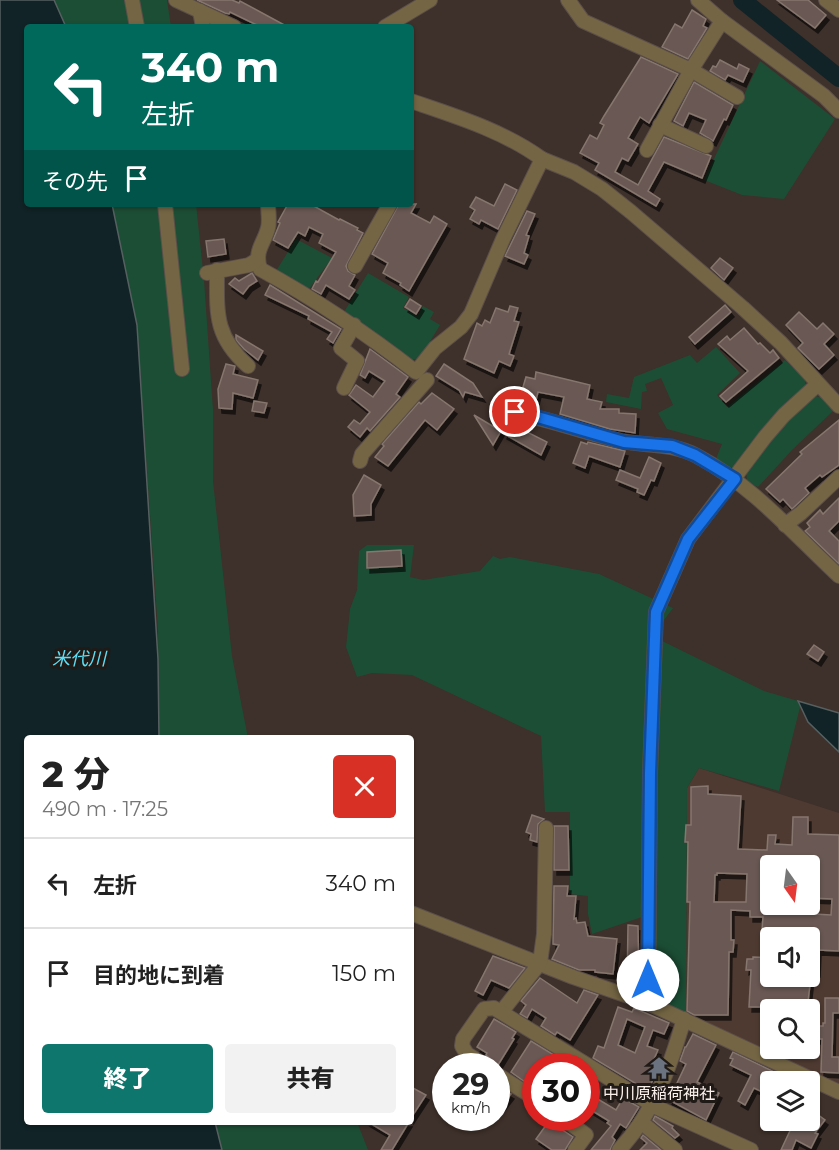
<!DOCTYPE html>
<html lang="ja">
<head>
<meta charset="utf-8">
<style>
  :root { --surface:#fff; --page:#f2f2f2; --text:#222; --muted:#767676; --line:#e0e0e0; --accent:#0f766e }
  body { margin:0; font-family:Montserrat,"Noto Sans JP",sans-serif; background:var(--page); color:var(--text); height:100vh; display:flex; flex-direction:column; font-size:22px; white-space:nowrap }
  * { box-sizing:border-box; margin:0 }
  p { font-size:20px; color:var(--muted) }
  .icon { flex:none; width:33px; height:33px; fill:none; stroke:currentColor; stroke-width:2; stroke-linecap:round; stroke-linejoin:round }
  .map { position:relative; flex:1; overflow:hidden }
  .panel { position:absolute; left:24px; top:735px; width:390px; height:390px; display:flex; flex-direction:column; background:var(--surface); border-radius:6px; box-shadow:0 2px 4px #0004 }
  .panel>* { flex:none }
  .top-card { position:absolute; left:24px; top:24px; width:390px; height:183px; border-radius:6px; box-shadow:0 2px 4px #0004; background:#00695c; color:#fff; overflow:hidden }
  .needle { width:39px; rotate:166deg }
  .tools { position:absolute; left:760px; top:855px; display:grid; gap:12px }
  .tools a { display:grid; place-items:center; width:60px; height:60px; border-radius:6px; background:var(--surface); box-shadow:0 2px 4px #0004; font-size:30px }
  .speed { position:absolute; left:432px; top:1053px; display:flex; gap:12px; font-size:30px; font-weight:700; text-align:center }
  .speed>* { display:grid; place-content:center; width:78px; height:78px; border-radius:50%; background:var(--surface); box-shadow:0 2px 4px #0004; line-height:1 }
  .speed small { font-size:15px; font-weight:400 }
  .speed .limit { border:9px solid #d22; background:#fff; color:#111 }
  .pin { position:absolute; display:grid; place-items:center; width:51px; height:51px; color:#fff; margin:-26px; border:3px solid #fff; border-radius:50%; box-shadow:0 2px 6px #0007 }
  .me { position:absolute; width:66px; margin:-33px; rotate:0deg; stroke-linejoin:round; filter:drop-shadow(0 0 4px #0008) }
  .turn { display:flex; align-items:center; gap:21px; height:126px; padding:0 18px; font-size:27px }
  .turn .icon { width:78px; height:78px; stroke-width:2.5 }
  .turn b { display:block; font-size:42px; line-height:51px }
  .then { display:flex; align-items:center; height:57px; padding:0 18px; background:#0003; gap:12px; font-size:22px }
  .round { display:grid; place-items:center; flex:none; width:63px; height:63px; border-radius:6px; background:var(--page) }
  .summary { display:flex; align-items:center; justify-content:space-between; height:102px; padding:0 18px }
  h1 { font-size:36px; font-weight:800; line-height:45px }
  .button { display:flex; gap:12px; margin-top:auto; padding:12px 18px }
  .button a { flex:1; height:69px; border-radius:6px; background:var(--accent); color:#fff; font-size:24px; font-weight:800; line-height:69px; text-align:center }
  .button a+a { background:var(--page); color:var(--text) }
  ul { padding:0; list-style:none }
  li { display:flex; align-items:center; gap:18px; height:90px; padding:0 18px; border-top:2px solid var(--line) }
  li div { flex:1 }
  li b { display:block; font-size:22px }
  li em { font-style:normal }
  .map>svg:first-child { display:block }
  .built { fill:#4e3a31; fill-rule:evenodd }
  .green { fill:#1c4e35 }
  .water { fill:#112326; stroke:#576061; stroke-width:1.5 }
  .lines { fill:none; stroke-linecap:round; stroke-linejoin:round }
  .river { stroke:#112326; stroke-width:18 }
  .building { fill:#695952; stroke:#86766f; stroke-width:1.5; fill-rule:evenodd; filter:url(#shadow) }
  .minor-casing { stroke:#5c4f49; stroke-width:16 }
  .minor { stroke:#746644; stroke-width:14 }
  .route-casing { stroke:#114b97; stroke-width:15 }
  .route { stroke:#1a73e8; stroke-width:10 }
  .labels { text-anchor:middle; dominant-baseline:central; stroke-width:6; stroke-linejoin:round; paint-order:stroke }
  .poi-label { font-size:16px; fill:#faf0ec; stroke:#201a17 }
  .water-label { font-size:18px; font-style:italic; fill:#5be1f7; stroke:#201a17 }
</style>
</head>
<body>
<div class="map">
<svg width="839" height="1150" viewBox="0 0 839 1150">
  <defs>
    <filter id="shadow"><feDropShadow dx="3" dy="5" stdDeviation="0" flood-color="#0009"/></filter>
  </defs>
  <rect width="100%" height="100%" fill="#3e302a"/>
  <path class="built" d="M699 768 839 813V1088L686 1018 687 788ZM771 866H810V904H771ZM771 938H810V976H771ZM771 1010H810V1048H771Z"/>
  <g class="green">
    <polygon points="54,0 167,0 171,27 66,27"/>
    <polygon points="760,61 835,119 784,199 742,195 704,180"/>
    <polygon points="112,204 196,204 204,280 213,410 213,481 232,656 248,738 159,738 158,630 137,325"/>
    <polygon points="296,239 332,258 309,289 276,271"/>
    <polygon points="368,273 409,297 403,308 417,316 423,306 434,312 430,319 440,325 420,358 411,360 344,312"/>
    <polygon points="716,347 740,373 717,395 727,407 785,360 805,379 806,389 740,465 729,468 715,461 722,444 667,429 658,413 673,405 661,378 645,384 647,391 642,392 641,409 606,402 607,394 629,398 634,377 690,355 697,363"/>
    <polygon points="812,396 821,397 833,411 792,450 758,487 747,482 746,469 769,440"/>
    <polygon points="367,545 414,545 410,577 423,580 480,571 493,556 500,559 510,557 599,574 673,608 652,636 764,691 798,701 800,707 779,791 699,768 687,788 686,1018 649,998 642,917 592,934 588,914 588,896 570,894 570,812 545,812 541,736 412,675 372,673 357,677 346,647 350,609 357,590 359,551"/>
    <polygon points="215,1122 357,1122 368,1150 222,1150"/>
  </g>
  <g class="water">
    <polygon points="0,0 54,0 66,27 27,27 27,204 112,204 137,325 158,659 159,738 27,738 27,1122 215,1122 222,1150 0,1150"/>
    <polygon points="798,701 839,713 839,752 808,722"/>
  </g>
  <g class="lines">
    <polyline class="river" points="742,0 839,78"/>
  </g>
  <g class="building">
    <polygon points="197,0 232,0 239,3 240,1 288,27 261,27 230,12 229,14 225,13"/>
    <polygon points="777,0 808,0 826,15 815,28"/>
    <polygon points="692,10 706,19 703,26 707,28 688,59 662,47 675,24 682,28"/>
    <polygon points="641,57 678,74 649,123 640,117 628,138 638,144 628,161 622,158 615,172 638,185 664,137 711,156 702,178 664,162 648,191 660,199 656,206 595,170 599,163 580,153 590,135 597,139 604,125 600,123 604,116"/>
    <polygon points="720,60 737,69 739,64 749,69 743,82 728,75 725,80 710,71 713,66 716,67"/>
    <polygon points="694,82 733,105 726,120 724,119 713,141 700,133 706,120 689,113 683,126 674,121"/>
    <polygon points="505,184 517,190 498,229 481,220 479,224 470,219 475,210 470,207 476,197 494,206"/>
    <polygon points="288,204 312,205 339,220 340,219 358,228 357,230 363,233 346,266 348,271 355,275 349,286 355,290 349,299 326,285 321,294 312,289 316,281 318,282 336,252 319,243 323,234 309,227 305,236 298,232 288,248 273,240 280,223 278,222"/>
    <polygon points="399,204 416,204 411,213 430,223 434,216 447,224 409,291 400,285 401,283 383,273 388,263 372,254"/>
    <polygon points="527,211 535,214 526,235 529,236 524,253 528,255 524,264 505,256"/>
    <polygon points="224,239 226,254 208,257 206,241"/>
    <polygon points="720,258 733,268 724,280 711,268"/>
    <polygon points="252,273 257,281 249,286 243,294 229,284 235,278 239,281"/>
    <polygon points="270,285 341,329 333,343 327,339 332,332 308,319 309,316 265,295"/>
    <polygon points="410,299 421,306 416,314 405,307"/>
    <polygon points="725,305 731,312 695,344 689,337"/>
    <polygon points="510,306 518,308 514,321 519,322 509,354 514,356 510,366 499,361 494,373 464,359 477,323 482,326 485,320 490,323 496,308 508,312"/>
    <polygon points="799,312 817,329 823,323 834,334 824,344 834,355 819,369 798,348 803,343 786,325"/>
    <polygon points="744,328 758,344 760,343 770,353 773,350 779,358 726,402 720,396 748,371 718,344 727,336 730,340"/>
    <polygon points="236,335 263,351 258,360 244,349 236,340"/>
    <polygon points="370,349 408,377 396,394 400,397 370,431 367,428 360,437 348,427 354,420 360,424 370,412 349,395 356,385 373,397 385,381 369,371 365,378 360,375"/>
    <polygon points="226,364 235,366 233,374 258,380 253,398 233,393 232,409 219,408 218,389"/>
    <polygon points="444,364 473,383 482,397 465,392 463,397 459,390 436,376"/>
    <polygon points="536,372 590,385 587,399 602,402 600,409 619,409 619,413 636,414 635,433 610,429 560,414 564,397 538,392 534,408 518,404 526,377 535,379"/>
    <polygon points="432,393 454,409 437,430 425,420 388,466 375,457 384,446 382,444 419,402 421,404"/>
    <polygon points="254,401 267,403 264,413 252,411"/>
    <polygon points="474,415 501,431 493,445"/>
    <polygon points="839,420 839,465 822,477 820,475 805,488 809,493 792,509 783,499 780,502 766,489 802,454 800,452"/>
    <polygon points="511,421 520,426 519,428 547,442 541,455 504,434"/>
    <polygon points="581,442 587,444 588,442 625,451 620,467 589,456 585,468 573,463"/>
    <polygon points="649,457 661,463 654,481 651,480 644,495 637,492 638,489 616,480 620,470 640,478"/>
    <polygon points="364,475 381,485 371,504 371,515 354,516 353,495"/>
    <polygon points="839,498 839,521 829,531 839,541 839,564 805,531 810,527 807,523 820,510 823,514"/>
    <polygon points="401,550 402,566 367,568 367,552"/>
    <polygon points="814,645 824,652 818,661 807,654"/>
    <path d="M708 786V794L741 796 738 849 767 850 768 835H776L775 844 792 845 793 817H808V834L839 835V951L818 950 817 972H810V938H768V930H762L763 917H750V911L731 910V940H734L733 952H729L728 1015H694L687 1011 690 902H687L688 842H685L686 825H691V787ZM771 866H810V898L832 899 831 915 814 914V904H771ZM717 873 747 874 746 902H714L715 875H717Z"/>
    <polygon points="532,815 544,819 538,824 537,842 530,840 531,834 526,832"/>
    <polygon points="554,826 568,826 569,870 554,870"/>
    <polygon points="554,886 568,886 567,896 576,896 574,919 576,918 577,923 585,922 588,936 617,939 613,974 595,972 595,970 579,970 552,959 559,945 553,944"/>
    <polygon points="628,925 638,926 639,989 627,986"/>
    <polygon points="493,956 525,968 509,988 491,980 483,995 475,991"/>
    <polygon points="753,957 771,958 771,976 811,976 807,1010 766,1010 766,1007 749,1007 751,970 746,970 747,959 753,959"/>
    <polygon points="540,978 577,1003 584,990 598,995 570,1040 557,1032 555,1035 541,1026 546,1018 532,1009 527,1018 520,1014 526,1005 521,1001"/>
    <polygon points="825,998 839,998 839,1013 833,1013 832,1057 839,1057 839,1073 821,1072 822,1039 810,1039 810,1026 823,1026 823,1023 825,1023"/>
    <path d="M618 1007 632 1012 634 1008 669 1023 664 1034 653 1030 647 1046 658 1050 654 1059 661 1061 648 1091 593 1058 598 1046 604 1048ZM627 1019 645 1027 635 1053 618 1045Z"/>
    <polygon points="494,1019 516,1032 512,1038 514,1039 498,1065 486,1055 487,1053 477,1047"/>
    <polygon points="693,1034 716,1045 697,1082 719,1093 706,1120 669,1100 686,1064 680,1061 685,1047 686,1047"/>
    <polygon points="531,1041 572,1066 536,1066 536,1084 527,1079 525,1082 511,1072"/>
    <polygon points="733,1052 795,1082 771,1082 771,1096 754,1088 745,1105 738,1101 751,1075 730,1065 733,1059 730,1058"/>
    <polygon points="496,1085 511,1094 496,1113"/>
    <polygon points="411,1087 426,1095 411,1118"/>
    <polygon points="586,1092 616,1110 623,1098 639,1107 626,1128 620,1124 612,1137 615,1140 610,1150 591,1150 611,1126 607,1123 609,1121 586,1107"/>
    <polygon points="810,1109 825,1120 815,1133 818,1134 811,1148 796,1140 792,1150 781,1150 795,1120 810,1120"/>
    <polygon points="655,1116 673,1126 672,1128 679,1135 675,1138 653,1120"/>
    <polygon points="549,1121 573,1137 565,1150 552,1150 536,1139"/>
    <polygon points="368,1122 409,1122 392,1150 381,1150 390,1135"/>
    <polygon points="643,1135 661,1150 640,1150 647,1143 641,1138"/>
  </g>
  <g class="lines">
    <g class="minor-casing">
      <g id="minor">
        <polyline points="132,0 137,27"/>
        <polyline points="176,0 234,27"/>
        <polyline points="568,0 583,21 691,70 737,97"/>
        <polyline points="698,0 722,21 824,96 839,111"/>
        <polyline points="826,0 839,10"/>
        <polyline points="200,11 203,27"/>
        <polyline points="385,27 430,0"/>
        <polyline points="660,125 706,146"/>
        <polyline points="647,150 691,70 722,21"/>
        <polyline points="542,159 574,172 602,189 631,212 743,308 781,343 839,406"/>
        <polyline points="165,204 182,369"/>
        <path d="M268 204C268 211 270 221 268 228 264 244 254 250 260 269 315 299 366 333 416 372L435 348 461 327 471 314 503 239 542 159C504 131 455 116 411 101"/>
        <polyline points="355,266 390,204"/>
        <path d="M217 270C217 313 214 336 248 366"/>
        <polyline points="207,273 249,265 257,260"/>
        <polyline points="344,388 357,361 341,348 354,325"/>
        <path d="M515 413C551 419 585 433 621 441 647 446 673 443 697 456 752 485 794 534 839 576"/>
        <polyline points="360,461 362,454 427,380"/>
        <polyline points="785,525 801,513 839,477"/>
        <polyline points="411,913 573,977 648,1003 839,1092"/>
        <polyline points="648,1003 650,773 656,612 688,539 765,437 784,415 818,384"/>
        <polyline points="502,1011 540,963 544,934 546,828"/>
        <polyline points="486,1066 467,1054 462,1046 463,1039 484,1009 494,1008 656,1107 751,1150"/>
        <polyline points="496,1074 536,1099"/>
        <polyline points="563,1118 586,1135 575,1150"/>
        <polyline points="641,1122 675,1150"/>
        <path d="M619 1150C654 1113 670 1067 684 1019"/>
      </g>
    </g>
    <use href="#minor" class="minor"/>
  </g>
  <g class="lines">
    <g class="route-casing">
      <polyline id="route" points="515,412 534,416 624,442 672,446 695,455 735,479 688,539 656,612 650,773 648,980"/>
    </g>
    <use href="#route" class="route"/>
  </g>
  <defs>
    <g id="temple-bare" transform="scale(1.8)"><path d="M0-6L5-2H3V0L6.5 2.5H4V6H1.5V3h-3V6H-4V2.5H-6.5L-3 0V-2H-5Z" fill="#6b7280" stroke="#201a17" stroke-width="2.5" paint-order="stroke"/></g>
  </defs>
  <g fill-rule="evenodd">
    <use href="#temple-bare" x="659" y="1068"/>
  </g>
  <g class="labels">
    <g class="poi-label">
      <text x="659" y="1093">中川原稲荷神社</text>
    </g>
    <g class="water-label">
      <text x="79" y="659">米代川</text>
    </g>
  </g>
</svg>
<div class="tools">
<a><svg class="needle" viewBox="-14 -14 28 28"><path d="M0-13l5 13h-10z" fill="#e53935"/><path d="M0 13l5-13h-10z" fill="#767676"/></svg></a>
<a><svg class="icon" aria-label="sound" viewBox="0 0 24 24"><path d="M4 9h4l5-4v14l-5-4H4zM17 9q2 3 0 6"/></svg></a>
<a><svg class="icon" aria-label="search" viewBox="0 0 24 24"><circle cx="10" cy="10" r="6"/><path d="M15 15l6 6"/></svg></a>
<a><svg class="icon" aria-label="layers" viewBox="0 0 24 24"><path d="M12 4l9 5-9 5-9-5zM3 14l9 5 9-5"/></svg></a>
</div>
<div class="speed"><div>29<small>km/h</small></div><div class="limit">30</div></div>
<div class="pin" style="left:515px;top:412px;background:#d93025"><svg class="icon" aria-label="arrive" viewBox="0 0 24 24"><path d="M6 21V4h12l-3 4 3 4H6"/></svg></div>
<svg class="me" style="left:648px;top:980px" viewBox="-20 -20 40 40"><circle r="19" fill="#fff"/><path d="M0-13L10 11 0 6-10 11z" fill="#1a73e8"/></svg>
<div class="top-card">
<div class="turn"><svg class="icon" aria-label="left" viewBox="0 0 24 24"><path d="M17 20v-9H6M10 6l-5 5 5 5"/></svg><div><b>340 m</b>左折</div></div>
<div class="then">その先<svg class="icon" aria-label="arrive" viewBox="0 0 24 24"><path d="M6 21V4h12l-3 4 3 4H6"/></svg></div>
</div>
<section class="panel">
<div class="summary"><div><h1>2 分</h1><p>490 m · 17:25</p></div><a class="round" style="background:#d93025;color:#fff"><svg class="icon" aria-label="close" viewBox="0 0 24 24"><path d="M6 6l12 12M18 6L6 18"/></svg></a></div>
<ul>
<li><svg class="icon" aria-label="left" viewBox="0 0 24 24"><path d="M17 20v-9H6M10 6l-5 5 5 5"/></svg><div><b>左折</b></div><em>340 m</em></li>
<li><svg class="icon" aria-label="arrive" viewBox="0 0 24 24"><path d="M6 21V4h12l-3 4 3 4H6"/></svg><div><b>目的地に到着</b></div><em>150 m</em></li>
</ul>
<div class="button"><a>終了</a><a>共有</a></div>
</section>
</div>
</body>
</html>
